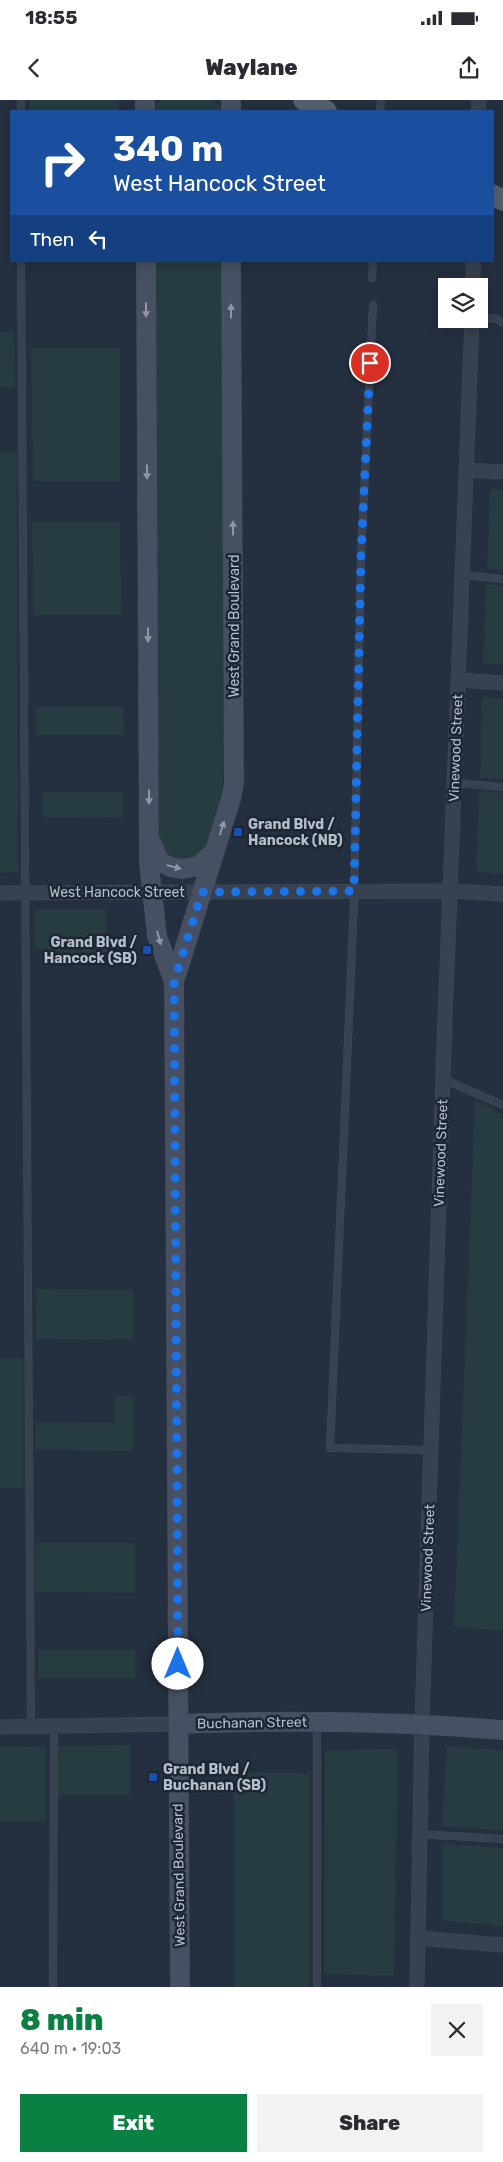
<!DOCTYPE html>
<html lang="en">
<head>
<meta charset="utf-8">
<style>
  :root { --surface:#fff; --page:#f2f2f3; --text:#2b2b33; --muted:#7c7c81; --accent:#0b8043 }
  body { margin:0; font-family:Rubik,sans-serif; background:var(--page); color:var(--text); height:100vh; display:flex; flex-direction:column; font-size:19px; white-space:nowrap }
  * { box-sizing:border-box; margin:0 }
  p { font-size:16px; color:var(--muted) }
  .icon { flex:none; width:28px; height:28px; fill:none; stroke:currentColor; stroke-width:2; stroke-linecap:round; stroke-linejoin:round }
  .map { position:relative; height:1887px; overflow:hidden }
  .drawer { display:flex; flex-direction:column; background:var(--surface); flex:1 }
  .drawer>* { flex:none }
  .guide { position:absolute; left:10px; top:10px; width:484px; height:152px; border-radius:0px; box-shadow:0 2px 12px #0003; background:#1a4fa0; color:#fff; overflow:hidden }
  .buttons { position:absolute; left:438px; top:178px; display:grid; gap:10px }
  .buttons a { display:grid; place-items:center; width:50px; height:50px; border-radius:0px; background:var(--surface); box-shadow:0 2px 12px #0003; font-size:25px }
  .pin { position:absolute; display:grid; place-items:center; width:42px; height:42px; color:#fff; margin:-21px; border:2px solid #fff; border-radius:50%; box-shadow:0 1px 5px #0007 }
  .me { position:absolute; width:55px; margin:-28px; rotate:0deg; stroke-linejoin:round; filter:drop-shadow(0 0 4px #0008) }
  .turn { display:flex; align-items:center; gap:18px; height:105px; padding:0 20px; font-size:22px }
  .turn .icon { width:65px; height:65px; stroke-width:2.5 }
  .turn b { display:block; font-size:35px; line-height:42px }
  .then { display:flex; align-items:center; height:48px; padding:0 20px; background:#0003; gap:10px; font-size:19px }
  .round { display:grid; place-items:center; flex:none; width:52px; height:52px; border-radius:0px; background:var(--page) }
  .headline { display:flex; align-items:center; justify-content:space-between; height:85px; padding:0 20px }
  h1 { font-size:30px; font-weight:800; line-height:38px; color:var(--accent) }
  .primary-button { display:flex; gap:10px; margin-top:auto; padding:10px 20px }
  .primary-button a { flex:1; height:58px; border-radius:0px; background:var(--accent); color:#fff; font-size:20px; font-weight:800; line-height:58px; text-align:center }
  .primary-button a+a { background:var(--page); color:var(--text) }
  .status { display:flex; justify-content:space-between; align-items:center; height:35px; padding:0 25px; background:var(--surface); direction:ltr }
  .status svg { height:14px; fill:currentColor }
  header { display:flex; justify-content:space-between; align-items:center; height:65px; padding:0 20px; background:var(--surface); font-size:22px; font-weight:800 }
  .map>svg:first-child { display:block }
  .green { fill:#263c40 }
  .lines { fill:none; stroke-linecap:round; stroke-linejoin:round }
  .lane-casing { stroke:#424a58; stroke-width:8 }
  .street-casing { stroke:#424a58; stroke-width:15 }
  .secondary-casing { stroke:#424a58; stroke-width:20 }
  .primary-casing { stroke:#424a58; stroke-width:22 }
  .lane { stroke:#38414f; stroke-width:7 }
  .street { stroke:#38414f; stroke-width:14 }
  .secondary { stroke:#465062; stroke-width:19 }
  .primary { stroke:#56606f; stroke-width:21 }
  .oneway { fill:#8e96a6 }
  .route { stroke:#1a73e8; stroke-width:9; stroke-dasharray:0 16.2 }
  .transit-dot { fill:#1a4fb4; stroke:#1d2634; stroke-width:2 }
  .labels { text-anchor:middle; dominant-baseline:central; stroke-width:5; stroke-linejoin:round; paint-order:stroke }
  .street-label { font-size:14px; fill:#b5bcca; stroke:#1d2634 }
  .poi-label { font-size:14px; font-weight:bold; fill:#b5bcca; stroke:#1d2634; text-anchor:start }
</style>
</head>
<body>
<div class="status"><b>18:55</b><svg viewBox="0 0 49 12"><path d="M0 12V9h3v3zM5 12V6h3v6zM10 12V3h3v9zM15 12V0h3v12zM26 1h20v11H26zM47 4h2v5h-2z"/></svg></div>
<header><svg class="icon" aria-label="back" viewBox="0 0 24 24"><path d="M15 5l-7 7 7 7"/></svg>Waylane<svg class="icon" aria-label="share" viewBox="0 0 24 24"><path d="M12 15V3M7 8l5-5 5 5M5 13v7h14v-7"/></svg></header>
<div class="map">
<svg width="503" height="1887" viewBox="0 0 503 1887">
  <rect width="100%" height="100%" fill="#242f3f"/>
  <g class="green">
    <rect x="30" y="0" width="88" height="11"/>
    <polygon points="161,0 213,0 221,7 221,11 155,11 157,3"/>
    <polygon points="153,161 222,161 226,647 220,709 202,755 190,762 172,759 158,748"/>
    <polygon points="0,232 14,232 15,287 0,287"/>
    <polygon points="31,248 120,248 120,381 33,381"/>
    <polygon points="17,351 18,772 0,773 0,352"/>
    <polygon points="490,389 503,390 503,470 487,469"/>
    <polygon points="32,422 120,422 121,515 33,515"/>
    <polygon points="486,484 503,485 503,564 483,564"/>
    <polygon points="482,597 503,599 503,679 480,678"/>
    <polygon points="36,607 123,607 124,635 36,635"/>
    <polygon points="479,691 503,693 503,774 476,772"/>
    <polygon points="42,692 123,692 123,718 42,717"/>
    <polygon points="35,809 106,809 107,852 80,854 80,857 75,857 75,863 51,863 50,849 35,849"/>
    <polygon points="475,1000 503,1015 503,1531 454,1527"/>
    <polygon points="36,1189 133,1190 133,1240 36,1239"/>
    <rect x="0" y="1258" width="23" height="130"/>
    <polygon points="115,1296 134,1296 133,1351 35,1350 36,1322 114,1323"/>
    <polygon points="35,1443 135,1443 135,1493 35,1492"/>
    <rect x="38" y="1550" width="97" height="28"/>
    <polygon points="130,1645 130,1695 58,1695 58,1646"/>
    <polygon points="0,1646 46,1647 46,1721 0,1721"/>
    <polygon points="447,1646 503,1650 503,1731 442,1726"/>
    <polygon points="398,1649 394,1876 324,1874 325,1650"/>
    <polygon points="234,1672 310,1673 309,1887 234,1887"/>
    <polygon points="442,1744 503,1748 503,1826 442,1821"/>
  </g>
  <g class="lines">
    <g class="lane-casing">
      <g id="lane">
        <polyline points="21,11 21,0"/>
        <polyline points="380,11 381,0"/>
        <polyline points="21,161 31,1627"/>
        <polyline points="372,178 373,161"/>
        <polyline points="373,205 361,456 354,804 330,1348 431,1350"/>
        <polyline points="479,217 497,219 503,223"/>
        <polyline points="463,475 503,479"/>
        <polyline points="455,683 503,687"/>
        <polyline points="443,979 503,1005"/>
        <polyline points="419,1734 503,1739"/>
        <polyline points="53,1887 54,1627"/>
        <polyline points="317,1887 317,1622"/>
      </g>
    </g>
    <g class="street-casing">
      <g id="street">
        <polyline points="478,11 479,0"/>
        <polyline points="473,186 473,161"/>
        <polyline points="466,370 503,372"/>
        <polyline points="459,580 503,583"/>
        <polyline points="0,793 451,791 503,794"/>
        <polyline points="0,1627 178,1624"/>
        <polyline points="417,1838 503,1845"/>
        <polyline points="417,1887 422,1623 444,945 472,219"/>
      </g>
    </g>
    <g class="secondary-casing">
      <g id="secondary">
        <polyline points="145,0 145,11"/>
        <polyline points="231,0 231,11"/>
        <polyline points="146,161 149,763 157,836 174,882"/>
        <polyline points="151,742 159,761 170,767 183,769 199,766 215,751"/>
        <path d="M178 1624C286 1620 395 1621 503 1630"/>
        <polyline points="180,1887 174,882 231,699 234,683 231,161"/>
      </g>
    </g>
    <g class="primary-casing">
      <g id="primary">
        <polyline points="304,0 326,11"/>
        <polyline points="492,95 503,100"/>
      </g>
    </g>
    <use href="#lane" class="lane"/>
    <use href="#street" class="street"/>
    <use href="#secondary" class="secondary"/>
    <use href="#primary" class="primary"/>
  </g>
  <defs><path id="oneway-solid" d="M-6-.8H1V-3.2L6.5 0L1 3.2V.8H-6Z" transform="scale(1.25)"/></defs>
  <g class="oneway">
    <use href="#oneway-solid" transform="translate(146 210) rotate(90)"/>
    <use href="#oneway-solid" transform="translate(231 211) rotate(-90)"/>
    <use href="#oneway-solid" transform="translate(147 372) rotate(90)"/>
    <use href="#oneway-solid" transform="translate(233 428) rotate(-90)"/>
    <use href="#oneway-solid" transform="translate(148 535) rotate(90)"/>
    <use href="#oneway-solid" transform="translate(149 697) rotate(90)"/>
    <use href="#oneway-solid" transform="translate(222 728) rotate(-73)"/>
    <use href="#oneway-solid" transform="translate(174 767) rotate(14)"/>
    <use href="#oneway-solid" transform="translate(159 838) rotate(75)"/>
  </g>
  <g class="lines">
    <polyline class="route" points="178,1564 174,882 202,792 354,791 361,456 370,263"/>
  </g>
  <g class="transit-dot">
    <rect x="233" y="727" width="10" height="10" rx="2.5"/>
    <rect x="142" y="845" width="10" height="10" rx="2.5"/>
    <rect x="148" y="1672" width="10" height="10" rx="2.5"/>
  </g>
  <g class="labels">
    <g class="street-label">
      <text transform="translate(234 526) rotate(-90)">West Grand Boulevard</text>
      <text transform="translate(456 648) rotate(-88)">Vinewood Street</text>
      <text x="117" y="792">West Hancock Street</text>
      <text transform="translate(441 1053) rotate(-88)">Vinewood Street</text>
      <text transform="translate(428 1458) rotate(-88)">Vinewood Street</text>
      <text transform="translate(252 1623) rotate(-1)">Buchanan Street</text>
      <text transform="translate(179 1775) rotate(-91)">West Grand Boulevard</text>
    </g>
    <g class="poi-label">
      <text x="248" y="724">Grand Blvd /<tspan x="248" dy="16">Hancock (NB)</tspan></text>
      <text x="137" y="842" text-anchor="end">Grand Blvd /<tspan x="137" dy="16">Hancock (SB)</tspan></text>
      <text x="163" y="1669">Grand Blvd /<tspan x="163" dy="16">Buchanan (SB)</tspan></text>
    </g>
  </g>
</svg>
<div class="buttons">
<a><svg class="icon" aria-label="layers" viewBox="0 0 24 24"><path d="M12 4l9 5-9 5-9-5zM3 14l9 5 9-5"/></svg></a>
</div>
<div class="pin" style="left:370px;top:263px;background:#d93025"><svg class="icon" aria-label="arrive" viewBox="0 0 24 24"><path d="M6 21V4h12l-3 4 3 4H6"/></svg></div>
<svg class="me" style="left:178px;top:1564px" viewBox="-20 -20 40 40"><circle r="19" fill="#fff"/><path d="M0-13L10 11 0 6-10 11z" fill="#1a73e8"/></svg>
<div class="guide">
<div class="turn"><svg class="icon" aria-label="right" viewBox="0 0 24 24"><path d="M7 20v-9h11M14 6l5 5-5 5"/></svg><div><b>340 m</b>West Hancock Street</div></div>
<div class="then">Then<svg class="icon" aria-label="left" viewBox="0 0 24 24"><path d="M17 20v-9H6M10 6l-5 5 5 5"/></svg></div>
</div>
</div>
<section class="drawer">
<div class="headline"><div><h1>8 min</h1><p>640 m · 19:03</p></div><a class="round"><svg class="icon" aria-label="close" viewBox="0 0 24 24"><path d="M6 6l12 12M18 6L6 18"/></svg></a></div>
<div class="primary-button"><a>Exit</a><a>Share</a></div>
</section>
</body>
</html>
